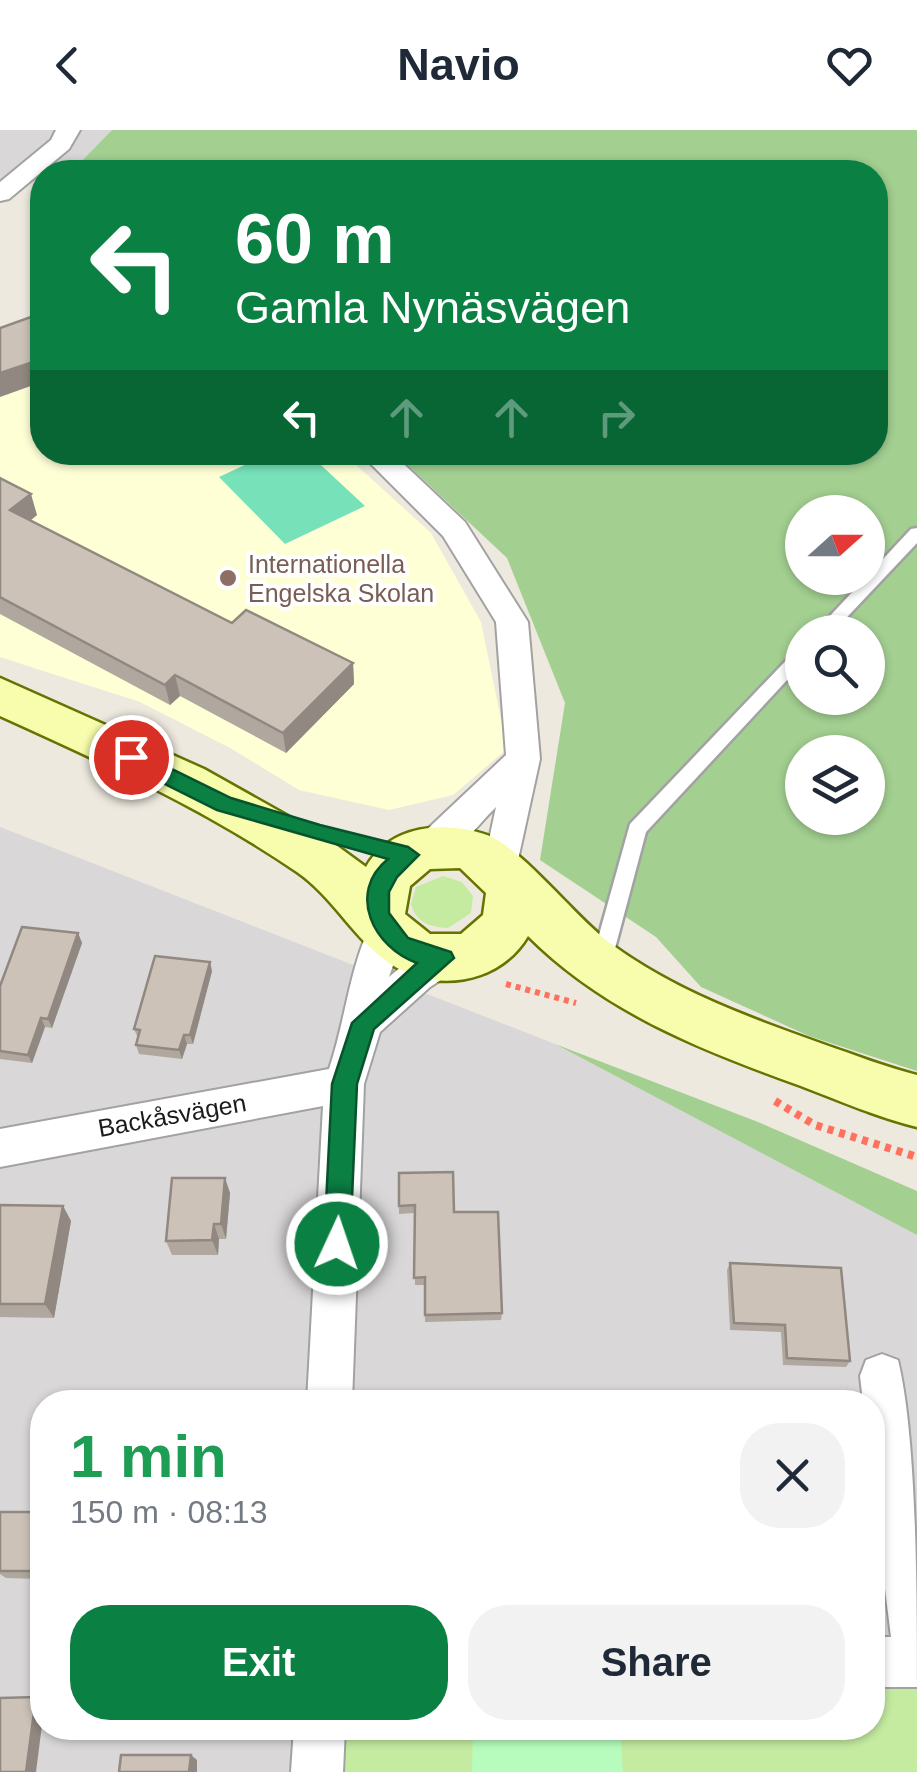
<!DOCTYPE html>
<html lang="en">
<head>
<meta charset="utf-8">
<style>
  :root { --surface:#fff; --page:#f2f2f3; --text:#1f2937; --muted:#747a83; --accent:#0b8043 }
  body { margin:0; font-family:Arial,sans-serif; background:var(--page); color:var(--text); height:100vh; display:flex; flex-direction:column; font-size:38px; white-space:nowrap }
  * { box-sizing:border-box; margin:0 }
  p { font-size:32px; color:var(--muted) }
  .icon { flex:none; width:55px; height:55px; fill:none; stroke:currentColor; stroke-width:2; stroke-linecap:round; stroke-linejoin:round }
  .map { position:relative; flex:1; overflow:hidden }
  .side { position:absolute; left:30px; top:1260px; width:855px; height:350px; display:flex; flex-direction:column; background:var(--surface); border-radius:40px; box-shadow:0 2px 8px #0004 }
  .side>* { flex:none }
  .guide { position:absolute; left:30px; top:30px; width:858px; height:305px; border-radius:40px; box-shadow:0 2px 8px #0004; background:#0b8043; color:#fff; overflow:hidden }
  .needle { width:65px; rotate:69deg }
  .fabs { position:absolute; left:785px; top:365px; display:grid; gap:20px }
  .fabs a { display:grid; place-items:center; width:100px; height:100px; border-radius:50%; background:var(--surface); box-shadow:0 2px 8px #0004; font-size:50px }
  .pin { position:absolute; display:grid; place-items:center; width:85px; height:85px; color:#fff; margin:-42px; border:5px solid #fff; border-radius:50%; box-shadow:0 2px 10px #0007 }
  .me { position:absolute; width:110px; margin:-55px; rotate:3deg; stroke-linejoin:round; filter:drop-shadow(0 0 8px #0008) }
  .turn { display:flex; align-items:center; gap:35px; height:210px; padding:0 40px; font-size:45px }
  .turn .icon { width:130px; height:130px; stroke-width:2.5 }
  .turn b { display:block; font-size:70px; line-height:85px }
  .lanes { display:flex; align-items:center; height:95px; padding:0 40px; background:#0003; justify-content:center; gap:50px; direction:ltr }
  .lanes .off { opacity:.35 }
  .round { display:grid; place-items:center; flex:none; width:105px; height:105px; border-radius:40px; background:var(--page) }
  .overview { display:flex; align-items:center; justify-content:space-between; height:170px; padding:0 40px }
  h1 { font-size:60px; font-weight:700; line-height:75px; color:#1e9e55 }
  .action { display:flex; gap:20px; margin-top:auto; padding:20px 40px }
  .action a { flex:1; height:115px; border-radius:40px; background:var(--accent); color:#fff; font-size:40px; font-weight:700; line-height:115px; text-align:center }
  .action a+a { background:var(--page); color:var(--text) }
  header { display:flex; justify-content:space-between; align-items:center; height:130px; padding:0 40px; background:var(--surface); font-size:45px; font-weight:700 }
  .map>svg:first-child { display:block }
  .residential { fill:#d9d7d7; fill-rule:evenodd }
  .education { fill:#ffffd6 }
  .grass { fill:#c5eba1 }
  .forest { fill:#a3cf91; fill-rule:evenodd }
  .park { fill:#b7fcbd }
  .pitch { fill:#77e2ba }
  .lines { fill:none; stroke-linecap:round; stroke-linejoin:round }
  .lane-casing { stroke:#a2a2a2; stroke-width:5 }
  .street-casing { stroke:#a2a2a2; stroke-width:4 }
  .secondary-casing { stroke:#657300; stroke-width:5 }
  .path-far1 { stroke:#ff705e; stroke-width:6; stroke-dasharray:5 5; stroke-linecap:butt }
  .path { stroke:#ff705e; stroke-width:8; stroke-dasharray:6 6; stroke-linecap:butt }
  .lane { fill:#fff; fill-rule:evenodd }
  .street { fill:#fff; fill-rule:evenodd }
  .secondary { fill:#f8fdae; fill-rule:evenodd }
  .wall { fill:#b0a79e }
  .shaded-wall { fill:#908881 }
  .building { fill:#cdc2b8; stroke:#908881; stroke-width:2.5 }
  .route { fill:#0b8043; stroke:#07532c; stroke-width:2.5 }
  .education-dot { fill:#8d6e63; stroke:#fff; stroke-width:4 }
  .labels { text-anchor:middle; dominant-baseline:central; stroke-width:8; stroke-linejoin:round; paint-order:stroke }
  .education-label { font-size:25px; fill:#785e54; stroke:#fff; text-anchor:start }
  .street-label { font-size:25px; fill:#1b1b1b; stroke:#fff }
</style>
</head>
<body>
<header><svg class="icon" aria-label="back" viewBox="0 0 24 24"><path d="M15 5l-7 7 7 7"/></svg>Navio<svg class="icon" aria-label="heart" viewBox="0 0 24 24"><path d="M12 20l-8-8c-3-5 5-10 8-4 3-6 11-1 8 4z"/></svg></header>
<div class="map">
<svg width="917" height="1642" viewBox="0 0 917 1642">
  <rect width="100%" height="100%" fill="#ede9df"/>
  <g class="residential">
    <polygon points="0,0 112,0 71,42 42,42 42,50 0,60"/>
    <path d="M0 697 555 914 917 1105V1642H0ZM42 1272H872V1598H42Z"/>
  </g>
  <polygon class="education" points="42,191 42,322 343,323 431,403 481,492 507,619 453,665 389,680 299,660 232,619 140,572 0,527 0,204"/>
  <g class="grass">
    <path d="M443 746 462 752 473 766 471 783 448 798C429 797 416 792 411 774L416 757Z"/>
    <polygon points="873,1558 917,1558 917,1642 334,1642 337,1598 872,1598"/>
  </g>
  <g class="forest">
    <path d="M112 0H917V941L809 906 701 857 656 807 540 730 565 573 507 428 395 323 875 322V42H71ZM802 382H868V448H802ZM802 502H868V568H802ZM802 622H868V688H802Z"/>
    <polygon points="555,914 758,992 917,1061 917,1105"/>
  </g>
  <polygon class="park" points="473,1598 620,1598 623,1642 472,1642"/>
  <polygon class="pitch" points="273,322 308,323 365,376 285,414 219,347"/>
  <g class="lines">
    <g class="lane-casing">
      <g id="lane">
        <polygon points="917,398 917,413 833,502 815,502 911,399"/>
        <polygon points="802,518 802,534 646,702 610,837 607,843 593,843 590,837 630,694 796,520"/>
      </g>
    </g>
    <g class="street-casing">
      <g id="street">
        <polygon points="56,0 80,0 69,19 9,69 0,71 0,52 51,10"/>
        <path d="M359 322H391L465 392 528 492 540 629 514 748 501 752 488 748 483 738 496 677C476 696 450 737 419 727L414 717 419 707 506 625 496 492 443 406Z"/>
        <path d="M386 786 399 790 405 801 389 847C408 831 431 809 456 818L462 829 456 840 430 857 380 902 364 954 352 1272H307L323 976 0 1037V999L329 939C346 889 349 837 373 790Z"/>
        <path d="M882 1224 898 1230C917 1308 917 1469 917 1557H872V1507H891L872 1354V1272H863L860 1246 866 1230Z"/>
        <polygon points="294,1598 345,1598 343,1642 291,1642"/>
      </g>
    </g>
    <g class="secondary-casing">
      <path id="secondary" d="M0 548 204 639 325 707 366 737C390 695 444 690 487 705 521 717 576 788 611 814 675 861 750 888 823 914 855 925 885 937 917 945V997C877 987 840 971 801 956 701 920 604 882 528 806 505 845 458 859 416 846 362 829 342 773 297 742 205 679 102 632 0 586ZM460 738 486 763 483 785 461 804H430L405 784 410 756 430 739Z"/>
    </g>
    <polyline class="path-far1" points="506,854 576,873"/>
    <polyline class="path" points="775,971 815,995 917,1027"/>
    <use href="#lane" class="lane"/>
    <use href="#street" class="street"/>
    <use href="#secondary" class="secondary"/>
  </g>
  <g class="wall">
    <polygon points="0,348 37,385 30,391 232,493 353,533 354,554 286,623 180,566 170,575 0,484"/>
    <polygon points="78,803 82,813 52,898 45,897 32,933 0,929 0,856"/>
    <polygon points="212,841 193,914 187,914 182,929 139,924 136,915 138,908 134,899"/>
    <polygon points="399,1043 454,1082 502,1183 501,1190 425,1192 425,1155 415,1155 415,1083 399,1084"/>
    <polygon points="225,1048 230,1063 226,1109 219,1109 218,1125 172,1125 166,1111"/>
    <polygon points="0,1075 63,1076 71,1091 54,1188 0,1187"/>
    <polygon points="730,1133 850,1231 846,1237 783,1235 781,1202 730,1200 727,1140"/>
    <polygon points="0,1382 42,1382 42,1449 6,1448 0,1444"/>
  </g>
  <g class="shaded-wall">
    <polygon points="42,229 42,252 0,267 0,243"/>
    <polygon points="31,364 37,385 17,401 10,380"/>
    <polygon points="353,533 354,554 286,623 283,603"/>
    <polygon points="175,545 180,566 170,575 165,555"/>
    <polygon points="78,803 82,813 52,898 48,889"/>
    <polygon points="210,832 212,841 193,914 190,905"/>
    <polygon points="41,888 45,897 32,933 28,925"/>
    <polygon points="184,905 187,914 182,929 179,920"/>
    <polygon points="225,1048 230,1063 226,1109 221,1094"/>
    <polygon points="63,1076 71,1091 54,1188 45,1174"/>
    <polygon points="214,1094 219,1109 218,1125 212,1110"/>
    <polygon points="36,1567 42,1571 42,1595 36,1642 26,1642"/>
    <polygon points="191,1625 197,1630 197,1642 189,1642"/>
  </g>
  <g class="building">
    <polygon points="42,183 42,229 0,243 0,198"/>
    <polygon points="0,348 31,364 10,380 232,493 246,480 353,533 283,603 175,545 165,555 0,467"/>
    <polygon points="22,797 78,803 48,889 41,888 28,925 0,921 0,856"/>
    <polygon points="155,826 210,832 190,905 184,905 179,920 136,915 140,900 134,899"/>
    <polygon points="453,1042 454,1082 498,1082 502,1183 425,1185 425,1147 414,1148 415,1075 399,1076 399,1043"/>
    <polygon points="172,1048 225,1048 221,1094 214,1094 212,1110 166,1111"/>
    <polygon points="0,1075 63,1076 45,1174 0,1174"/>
    <polygon points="730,1133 841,1138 850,1231 787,1228 785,1195 734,1193"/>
    <polygon points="872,1364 879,1399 872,1399"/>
    <rect x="0" y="1382" width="42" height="59"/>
    <polygon points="36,1567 26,1642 0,1642 0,1568"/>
    <polygon points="121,1625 191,1625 189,1642 119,1642"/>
  </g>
  <path class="route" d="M131 619 231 668 320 695 408 717 419 725 397 747 389 762V783L408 808 451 822 454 828 374 899 357 954 350 1114 346 1122 337 1126 328 1122 324 1114 332 954 352 893 417 833C374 818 346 763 388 729L217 680 123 633 120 627Z"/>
  <circle class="education-dot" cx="228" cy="448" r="10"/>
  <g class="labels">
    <g class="education-label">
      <text x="248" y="434">Internationella<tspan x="248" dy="29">Engelska Skolan</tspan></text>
    </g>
    <g class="street-label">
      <text transform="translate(172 985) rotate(-10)">Backåsvägen</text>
    </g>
  </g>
</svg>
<div class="fabs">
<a><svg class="needle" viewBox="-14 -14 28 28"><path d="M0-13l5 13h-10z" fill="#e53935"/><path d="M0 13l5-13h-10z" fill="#747a83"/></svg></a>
<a><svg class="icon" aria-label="search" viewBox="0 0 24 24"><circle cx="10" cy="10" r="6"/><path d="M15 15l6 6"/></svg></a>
<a><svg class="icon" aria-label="layers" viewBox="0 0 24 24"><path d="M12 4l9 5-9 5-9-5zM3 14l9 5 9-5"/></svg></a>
</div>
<div class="pin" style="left:131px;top:627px;background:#d93025"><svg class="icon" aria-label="arrive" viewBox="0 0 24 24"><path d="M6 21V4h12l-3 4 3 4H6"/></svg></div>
<svg class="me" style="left:337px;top:1114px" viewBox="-20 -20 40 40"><circle r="17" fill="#0b8043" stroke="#fff" stroke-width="3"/><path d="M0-11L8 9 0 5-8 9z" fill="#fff"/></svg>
<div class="guide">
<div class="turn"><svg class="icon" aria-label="left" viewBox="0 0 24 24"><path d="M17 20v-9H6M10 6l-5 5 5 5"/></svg><div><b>60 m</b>Gamla Nynäsvägen</div></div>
<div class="lanes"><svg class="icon" aria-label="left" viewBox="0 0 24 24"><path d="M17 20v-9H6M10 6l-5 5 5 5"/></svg><svg class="icon off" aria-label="ahead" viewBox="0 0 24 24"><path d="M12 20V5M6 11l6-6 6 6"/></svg><svg class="icon off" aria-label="ahead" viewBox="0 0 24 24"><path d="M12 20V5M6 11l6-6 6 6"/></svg><svg class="icon off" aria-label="right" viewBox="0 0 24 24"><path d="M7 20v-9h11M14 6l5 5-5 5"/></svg></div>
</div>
<section class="side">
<div class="overview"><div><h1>1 min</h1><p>150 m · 08:13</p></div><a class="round"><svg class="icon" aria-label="close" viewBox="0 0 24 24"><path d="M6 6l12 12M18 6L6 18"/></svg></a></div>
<div class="action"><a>Exit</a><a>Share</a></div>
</section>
</div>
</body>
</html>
